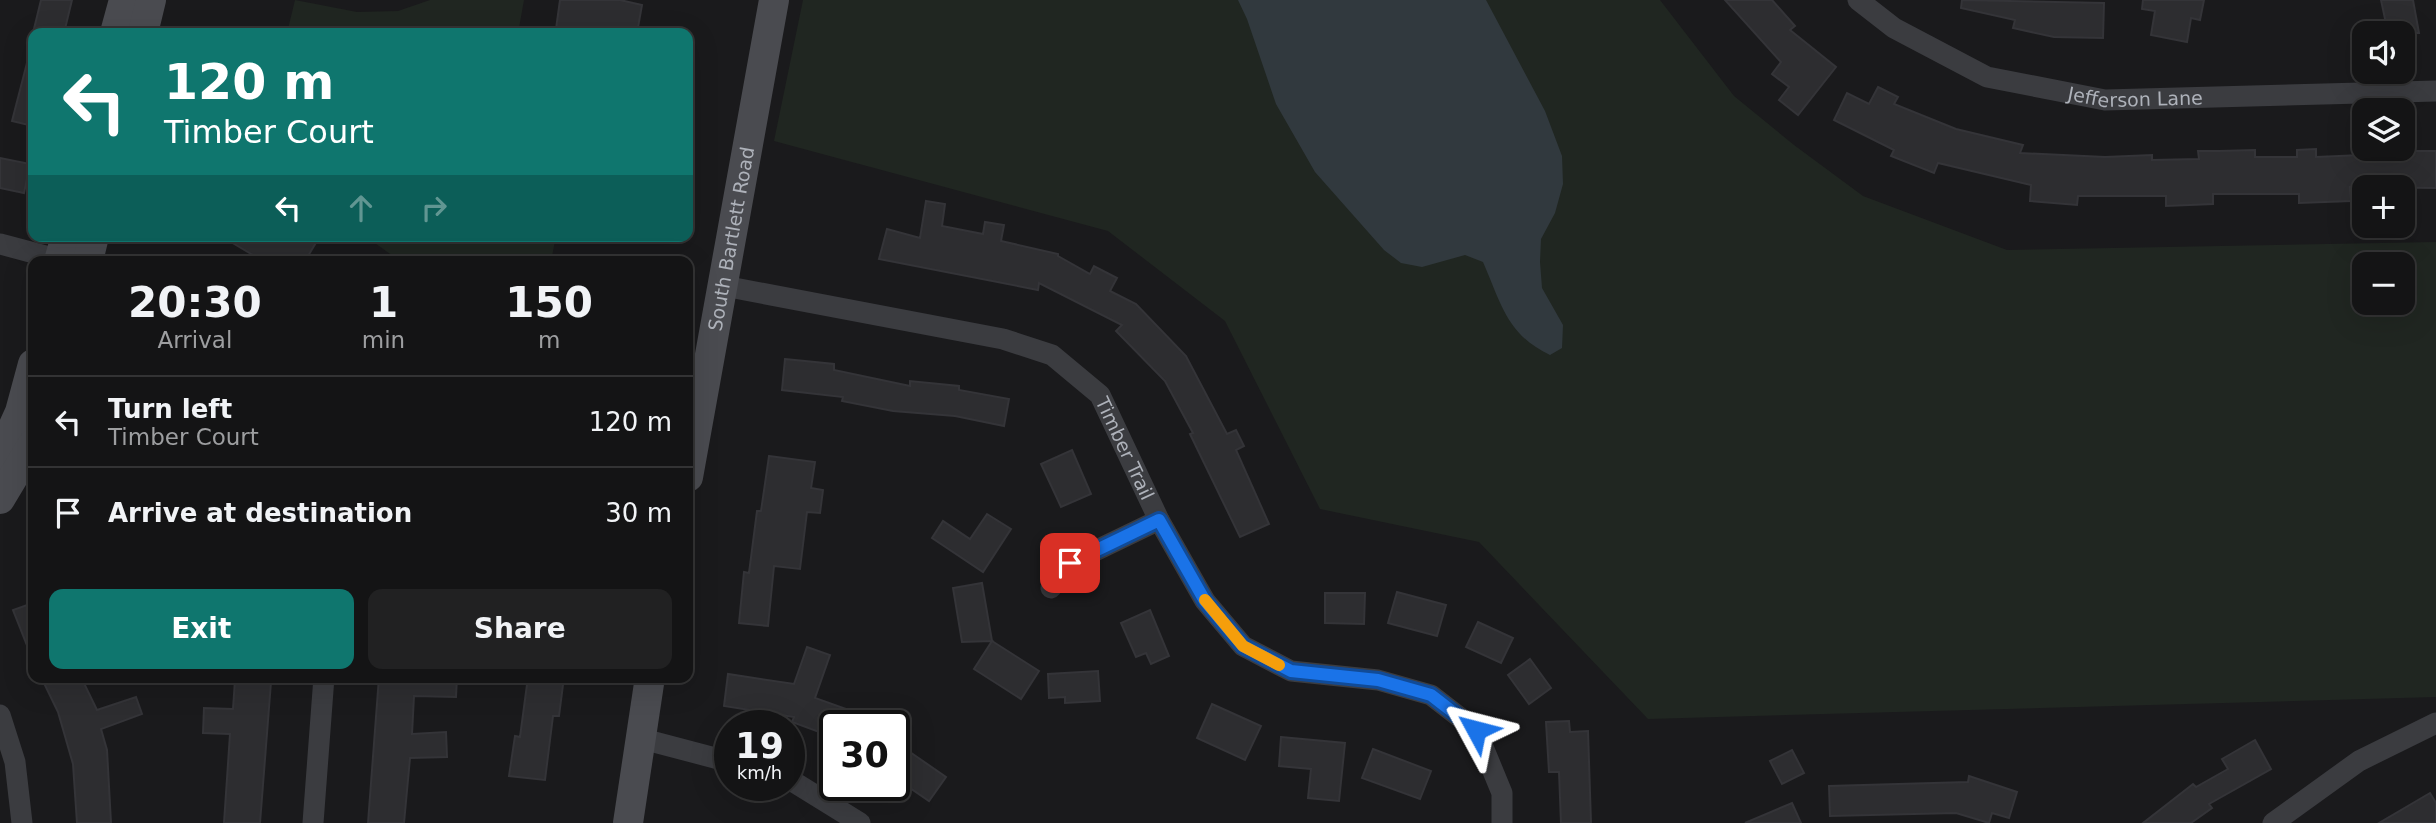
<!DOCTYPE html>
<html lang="en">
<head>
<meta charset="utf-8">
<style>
  :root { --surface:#141415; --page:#212122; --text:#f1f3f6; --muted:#9d9ea0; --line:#333334; --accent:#0f766e }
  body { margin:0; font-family:"DejaVu Sans",sans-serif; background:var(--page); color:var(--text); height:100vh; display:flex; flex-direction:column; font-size:26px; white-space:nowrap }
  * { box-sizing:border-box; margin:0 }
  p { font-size:23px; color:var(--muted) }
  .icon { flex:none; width:38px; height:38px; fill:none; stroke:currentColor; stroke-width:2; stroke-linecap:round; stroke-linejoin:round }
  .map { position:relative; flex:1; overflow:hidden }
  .side { position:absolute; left:28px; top:256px; width:665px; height:427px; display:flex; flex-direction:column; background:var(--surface); border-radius:14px; box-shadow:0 7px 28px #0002,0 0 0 2px var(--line) }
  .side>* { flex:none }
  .guide { position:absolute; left:28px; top:28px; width:665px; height:214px; border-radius:14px; box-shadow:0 7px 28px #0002,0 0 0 2px var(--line); background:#0f766e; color:#fff; overflow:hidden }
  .tools { position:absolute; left:2352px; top:21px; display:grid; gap:14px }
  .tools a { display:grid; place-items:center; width:63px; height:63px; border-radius:14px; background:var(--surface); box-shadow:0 7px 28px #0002,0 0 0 2px var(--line); font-size:35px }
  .speed { position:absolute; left:714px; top:710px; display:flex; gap:14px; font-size:35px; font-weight:700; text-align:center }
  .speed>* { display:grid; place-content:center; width:91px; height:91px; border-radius:50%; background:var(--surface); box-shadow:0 7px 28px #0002,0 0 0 2px var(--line); line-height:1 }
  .speed small { font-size:18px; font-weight:400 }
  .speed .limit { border:4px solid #111; border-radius:10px; background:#fff; color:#111 }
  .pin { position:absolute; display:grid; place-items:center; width:60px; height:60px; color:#fff; margin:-30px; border-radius:14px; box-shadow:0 4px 10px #0006 }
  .me { position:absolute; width:77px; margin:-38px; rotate:308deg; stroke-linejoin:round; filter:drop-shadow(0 0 5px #0008) }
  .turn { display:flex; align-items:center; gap:24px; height:147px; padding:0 21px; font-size:32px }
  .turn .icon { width:91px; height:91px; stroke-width:2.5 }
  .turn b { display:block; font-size:49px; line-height:60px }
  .lanes { display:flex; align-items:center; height:66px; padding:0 21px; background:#0003; justify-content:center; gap:35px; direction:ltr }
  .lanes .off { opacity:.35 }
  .eta { display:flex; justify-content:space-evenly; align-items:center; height:119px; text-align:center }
  .eta b { font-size:42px; font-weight:800; line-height:49px }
  .cta { display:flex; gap:14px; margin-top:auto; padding:14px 21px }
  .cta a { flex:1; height:80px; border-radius:14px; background:var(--accent); color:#fff; font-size:28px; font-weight:800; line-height:80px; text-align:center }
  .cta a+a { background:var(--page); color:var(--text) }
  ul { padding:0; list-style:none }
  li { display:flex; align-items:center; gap:21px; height:91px; padding:0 21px; border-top:2px solid var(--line) }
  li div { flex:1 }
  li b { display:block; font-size:26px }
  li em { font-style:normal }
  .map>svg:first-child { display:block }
  .green { fill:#202621; fill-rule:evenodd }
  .water { fill:#31393e }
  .building { fill:#2d2d30; stroke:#343438; stroke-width:2 }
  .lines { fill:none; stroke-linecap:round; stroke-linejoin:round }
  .street { stroke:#3b3c40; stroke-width:21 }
  .secondary { stroke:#4a4b50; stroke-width:30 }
  .route-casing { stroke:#114b97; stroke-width:18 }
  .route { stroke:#1a73e8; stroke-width:12 }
  .slow { stroke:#f59e0b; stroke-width:12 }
  .labels { text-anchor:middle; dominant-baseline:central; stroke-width:7; stroke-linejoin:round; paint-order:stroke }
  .street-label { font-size:19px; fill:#aeb2ba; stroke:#151517 }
</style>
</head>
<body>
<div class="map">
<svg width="2436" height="823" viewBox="0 0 2436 823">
  <rect width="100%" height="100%" fill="#1a1a1c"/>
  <g class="green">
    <polygon points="295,0 357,12 398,11 430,0 524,0 519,28 544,33 287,33"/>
    <path d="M803 0H1660L1734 96 1794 145 1863 196 2007 250 2436 242V697L1648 719 1479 542 1320 509 1225 321 1108 231 774 141ZM2364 264H2403V303H2364Z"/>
    <polygon points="365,236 556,236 551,261 400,261"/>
  </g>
  <path class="water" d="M1238 0H1486L1545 111 1562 156 1563 184 1555 213 1541 239 1540 262 1542 288 1563 325 1562 348 1550 355C1507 335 1501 303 1483 262L1465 255 1422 267 1401 263 1384 250 1315 172 1276 104 1247 19Z"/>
  <g class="building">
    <polygon points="41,0 72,0 64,33 33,33"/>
    <polygon points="560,0 620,0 642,5 637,33 584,33 556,29"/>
    <polygon points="1725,0 1772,0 1795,26 1790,30 1836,67 1798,115 1779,100 1789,87 1772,74 1781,62"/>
    <polygon points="1962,0 2104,3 2103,38 2054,37 2013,28 2015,20 1961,8"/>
    <polygon points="2143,0 2204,0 2200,20 2191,18 2187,42 2151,35 2155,11 2142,9"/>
    <polygon points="2381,0 2413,0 2419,33 2388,33"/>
    <polygon points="27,63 33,64 33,126 12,121"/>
    <polygon points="1878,87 1898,97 1894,104 1956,129 2023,145 2020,153 2105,157 2152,155 2152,160 2199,159 2198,151 2219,151 2255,150 2255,157 2297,157 2297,150 2316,149 2316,157 2362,155 2362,151 2436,151 2436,188 2350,187 2351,201 2299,203 2299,194 2213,194 2213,204 2166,206 2166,196 2078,196 2077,205 2030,201 2031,185 1938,163 1934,173 1891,156 1894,150 1834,120 1847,93 1869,104"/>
    <polygon points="0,158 30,164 24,193 0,188"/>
    <polygon points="926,201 945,204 942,226 983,234 985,222 1004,225 1001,241 1058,254 1058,256 1090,274 1094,266 1117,278 1110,291 1136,304 1186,356 1227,434 1236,430 1244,446 1236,450 1269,524 1240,537 1190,434 1193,433 1165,381 1116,331 1122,325 1039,283 1038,290 879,259 887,229 920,238"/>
    <polygon points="221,236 320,236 305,261 263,261"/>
    <polygon points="785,359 834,364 834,370 910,386 910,381 959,386 959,390 1009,399 1004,426 955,416 893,411 842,401 843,397 782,390"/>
    <polygon points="1072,450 1091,494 1061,507 1041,464"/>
    <polygon points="769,456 815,462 811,488 823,490 820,513 807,512 800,569 774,566 768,626 739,623 744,572 749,573 757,511 761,511"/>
    <polygon points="987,514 1011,529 983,572 932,538 943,521 970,539"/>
    <polygon points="982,583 992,641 1039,671 1021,699 974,669 992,641 962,642 953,588"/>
    <polygon points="1397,592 1446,605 1437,636 1388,623"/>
    <polygon points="1325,593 1365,593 1364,624 1325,623"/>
    <polygon points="33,603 33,658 32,658 13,610"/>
    <polygon points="1150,610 1169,656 1151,664 1146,653 1136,657 1121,623"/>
    <polygon points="1478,622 1513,638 1501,663 1466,647"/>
    <polygon points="807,647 830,655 815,698 888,724 888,726 834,726 830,736 792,722 794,717 724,706 728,674 794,684"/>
    <polygon points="1530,659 1551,688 1529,704 1508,675"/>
    <polygon points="1098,671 1100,701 1065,703 1065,697 1049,698 1048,674"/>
    <polygon points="41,677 81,677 97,710 136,697 142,714 101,729 107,750 111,823 77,823 73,764 58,712"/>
    <polygon points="379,677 433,680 433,677 457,677 456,697 414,696 412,734 446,732 447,757 410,758 404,823 368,823"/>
    <polygon points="528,677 564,677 559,716 553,716 545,780 509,776 515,736 520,737"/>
    <polygon points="235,680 271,682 260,823 224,823 230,734 203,733 204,708 233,709"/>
    <polygon points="1212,704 1261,726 1245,760 1197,738"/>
    <polygon points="1569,721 1570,732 1588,731 1591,823 1561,823 1559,772 1549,772 1546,722"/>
    <polygon points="1281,737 1345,743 1339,801 1308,798 1311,769 1279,766"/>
    <polygon points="2255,740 2271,769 2209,804 2212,808 2191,823 2143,823 2193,784 2196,787 2228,769 2222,759"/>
    <polygon points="894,741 946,777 929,801 894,777"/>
    <polygon points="1373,749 1431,771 1420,799 1362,778"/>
    <polygon points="1792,750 1804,773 1782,784 1770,761"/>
    <polygon points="1969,776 2017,792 2009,818 1992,813 1989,823 1956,813 1830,816 1829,786 1968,782"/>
    <polygon points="2430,793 2436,803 2436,823 2379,823"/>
    <polygon points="1792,803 1801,823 1745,823"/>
  </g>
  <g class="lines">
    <g class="street">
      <path id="s1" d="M1858 0 1894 28 1987 77 2105 100 2436 91"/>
      <polyline points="0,244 64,261"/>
      <path id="s2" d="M724 286 1003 339 1052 355 1100 395 1159 520 1205 601 1243 646 1291 671 1378 680 1431 695 1476 730 1502 793V823"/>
      <polyline points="1051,588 1070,563 1159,520"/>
      <polyline points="0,715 15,762 22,823"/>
      <polyline points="639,738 730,762"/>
      <polyline points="789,779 860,823"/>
      <polyline points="313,823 324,677"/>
      <polyline points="2273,823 2359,761 2436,723"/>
    </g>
    <g class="secondary">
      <polyline points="115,33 124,0"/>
      <polyline points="143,33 151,0"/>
      <polyline points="59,261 66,236"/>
      <polyline points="88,261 94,236"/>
      <polyline points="0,456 20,412 33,364"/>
      <path id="s3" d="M688 477 774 0"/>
      <polyline points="0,499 33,444"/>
      <polyline points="628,823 650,677"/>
    </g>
  </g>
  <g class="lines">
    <g class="route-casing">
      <polyline id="route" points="1070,563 1159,520 1205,601 1243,646 1291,671 1378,680 1431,695 1476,730"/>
    </g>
    <use href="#route" class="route"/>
    <polyline class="slow" points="1205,600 1243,646 1279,665"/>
  </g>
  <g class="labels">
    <g class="street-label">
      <text stroke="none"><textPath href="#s1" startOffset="301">Jefferson Lane</textPath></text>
      <text stroke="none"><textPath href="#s3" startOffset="242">South Bartlett Road</textPath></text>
      <text stroke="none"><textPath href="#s2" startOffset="457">Timber Trail</textPath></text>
    </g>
  </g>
</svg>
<div class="tools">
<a><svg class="icon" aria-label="sound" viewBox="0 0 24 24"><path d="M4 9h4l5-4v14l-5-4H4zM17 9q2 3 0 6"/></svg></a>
<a><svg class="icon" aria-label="layers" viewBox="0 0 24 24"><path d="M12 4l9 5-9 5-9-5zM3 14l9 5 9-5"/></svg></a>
<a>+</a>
<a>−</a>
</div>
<div class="speed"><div>19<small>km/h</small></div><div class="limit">30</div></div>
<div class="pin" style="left:1070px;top:563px;background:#d93025"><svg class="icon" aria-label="arrive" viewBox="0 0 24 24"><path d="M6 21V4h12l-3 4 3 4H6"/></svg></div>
<svg class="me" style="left:1476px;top:730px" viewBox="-20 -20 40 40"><path d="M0-17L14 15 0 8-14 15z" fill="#1a73e8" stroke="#fff" stroke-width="4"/></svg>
<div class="guide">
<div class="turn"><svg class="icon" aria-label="left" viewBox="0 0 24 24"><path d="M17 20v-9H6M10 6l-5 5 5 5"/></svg><div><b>120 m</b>Timber Court</div></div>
<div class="lanes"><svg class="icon" aria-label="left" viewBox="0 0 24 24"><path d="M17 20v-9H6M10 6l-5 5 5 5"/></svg><svg class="icon off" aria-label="ahead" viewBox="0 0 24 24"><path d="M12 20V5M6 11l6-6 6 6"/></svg><svg class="icon off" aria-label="right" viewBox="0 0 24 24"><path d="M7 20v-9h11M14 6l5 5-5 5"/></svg></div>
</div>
<section class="side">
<div class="eta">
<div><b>20:30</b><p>Arrival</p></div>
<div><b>1</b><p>min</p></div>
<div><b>150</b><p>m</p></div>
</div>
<ul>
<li><svg class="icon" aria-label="left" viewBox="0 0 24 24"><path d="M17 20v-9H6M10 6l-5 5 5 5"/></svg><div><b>Turn left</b><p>Timber Court</p></div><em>120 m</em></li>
<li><svg class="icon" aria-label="arrive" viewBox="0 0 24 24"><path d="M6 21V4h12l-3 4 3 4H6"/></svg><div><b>Arrive at destination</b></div><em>30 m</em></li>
</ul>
<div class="cta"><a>Exit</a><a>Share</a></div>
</section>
</div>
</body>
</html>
